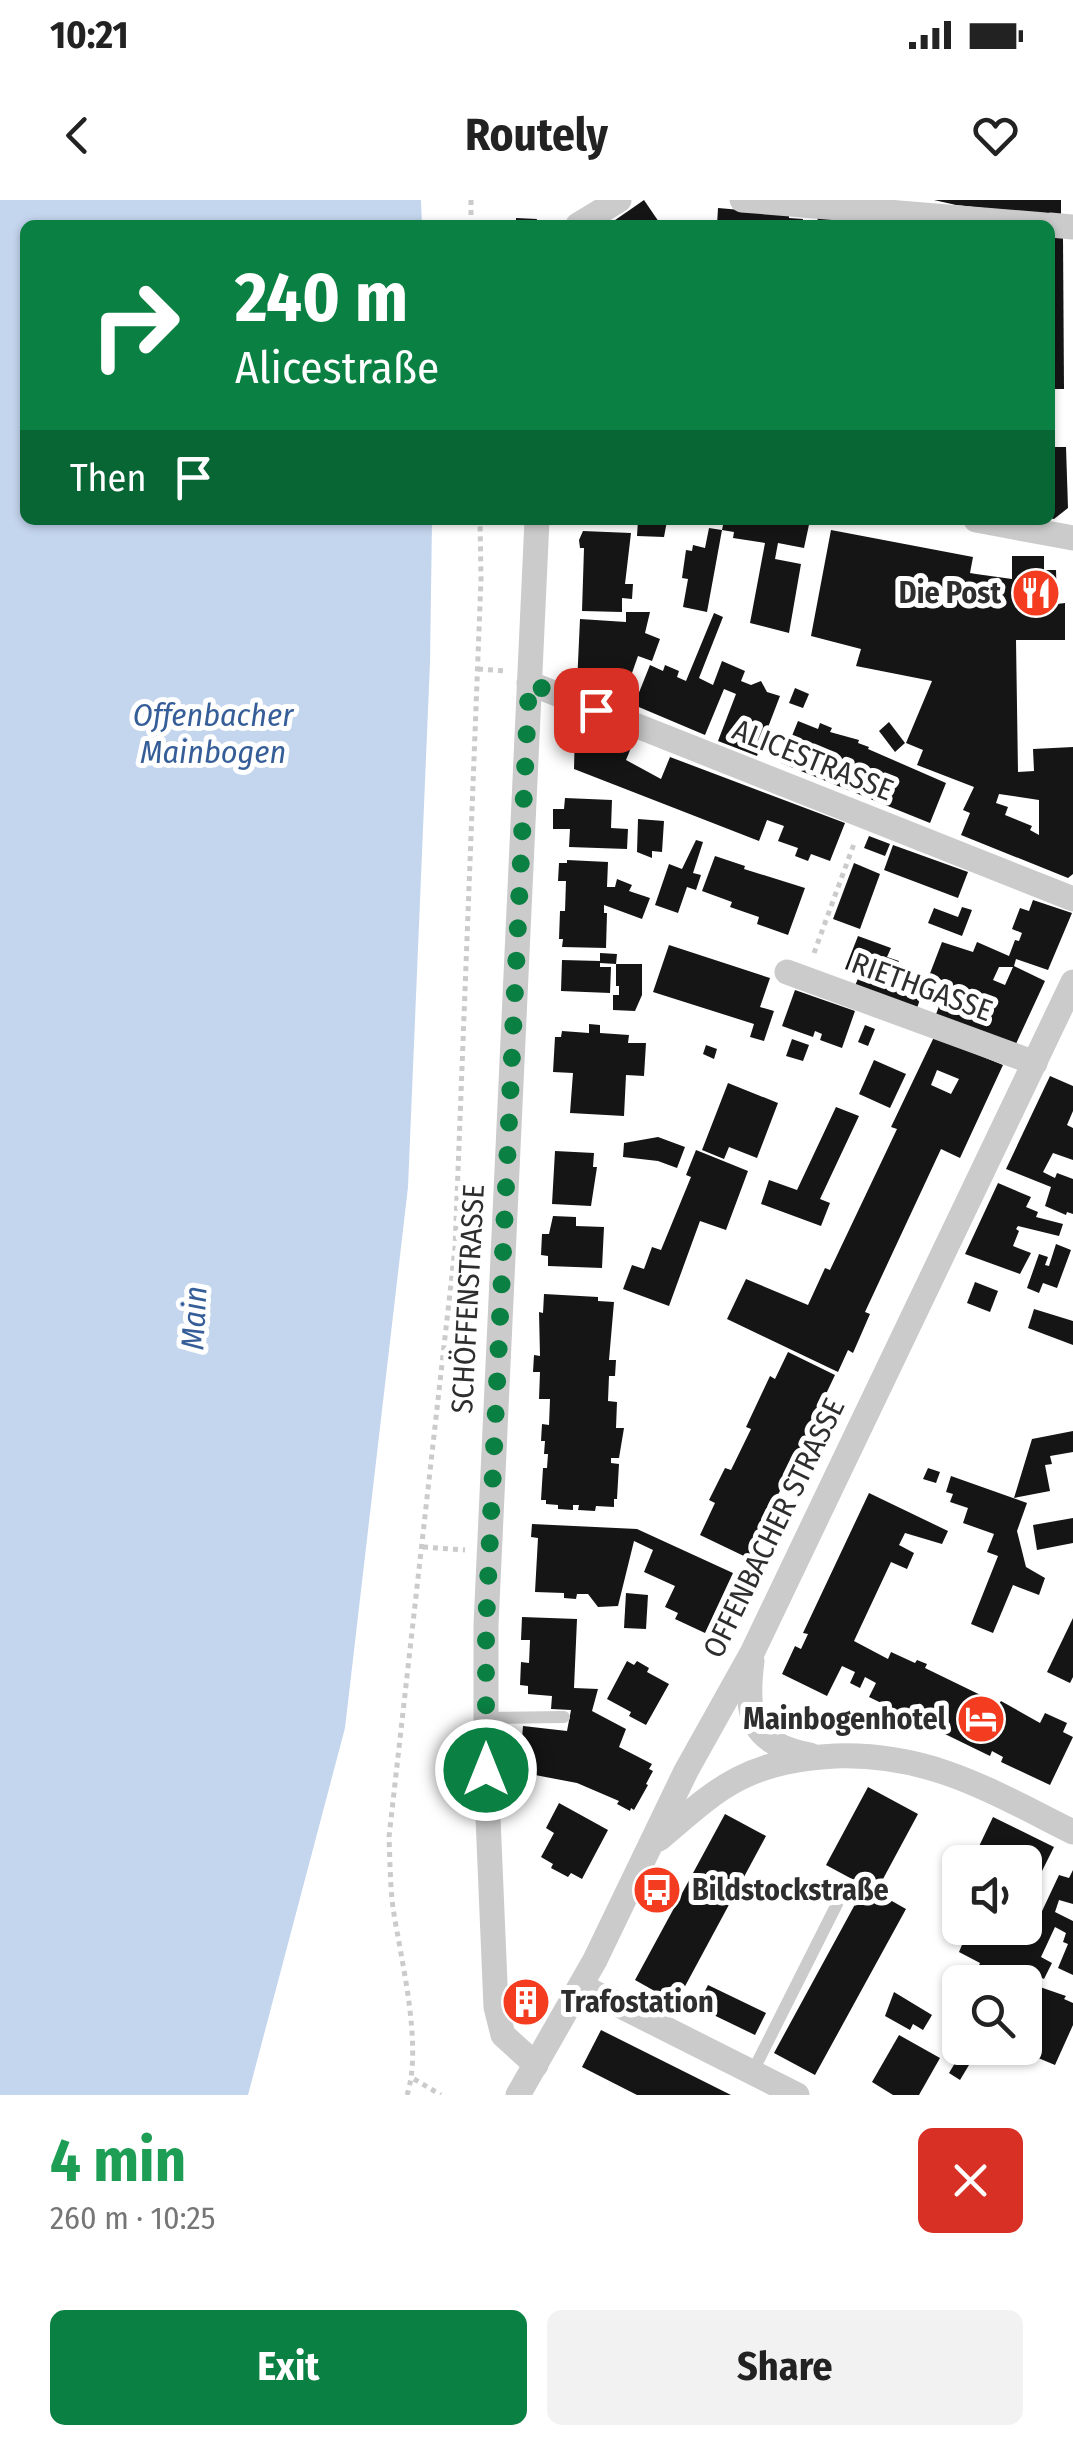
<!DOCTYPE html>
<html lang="en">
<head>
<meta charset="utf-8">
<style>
  :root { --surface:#fff; --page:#f2f2f2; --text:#222; --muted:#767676; --accent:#0b8043 }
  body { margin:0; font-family:"Fira Sans Condensed",sans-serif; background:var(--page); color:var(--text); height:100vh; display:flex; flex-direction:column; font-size:38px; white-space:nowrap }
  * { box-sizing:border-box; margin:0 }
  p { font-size:32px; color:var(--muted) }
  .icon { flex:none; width:55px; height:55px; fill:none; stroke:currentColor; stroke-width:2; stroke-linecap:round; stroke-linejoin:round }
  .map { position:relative; height:1895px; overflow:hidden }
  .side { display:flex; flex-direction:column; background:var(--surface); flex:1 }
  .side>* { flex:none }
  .banner { position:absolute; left:20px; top:20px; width:1035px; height:305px; border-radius:15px; box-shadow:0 2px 8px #0004; background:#0b8043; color:#fff; overflow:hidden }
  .controls { position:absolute; left:942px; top:1645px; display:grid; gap:20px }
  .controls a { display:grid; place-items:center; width:100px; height:100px; border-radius:15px; background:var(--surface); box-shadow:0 2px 8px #0004; font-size:50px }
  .pin { position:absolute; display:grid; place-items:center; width:85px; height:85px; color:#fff; margin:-42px; border-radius:20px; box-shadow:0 5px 15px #0006 }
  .me { position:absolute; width:110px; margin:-55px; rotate:0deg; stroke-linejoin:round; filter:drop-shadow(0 0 8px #0008) }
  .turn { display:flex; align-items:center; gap:35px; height:210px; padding:0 50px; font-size:45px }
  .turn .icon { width:130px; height:130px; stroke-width:2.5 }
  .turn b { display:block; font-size:70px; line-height:85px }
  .then { display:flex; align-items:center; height:95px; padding:0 50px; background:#0003; gap:20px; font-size:38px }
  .round { display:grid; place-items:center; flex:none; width:105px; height:105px; border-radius:15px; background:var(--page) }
  .overview { display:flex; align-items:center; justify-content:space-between; height:170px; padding:0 50px }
  h1 { font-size:60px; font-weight:700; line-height:75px; color:#1e9e55 }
  .button { display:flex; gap:20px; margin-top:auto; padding:20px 50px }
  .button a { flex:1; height:115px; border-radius:15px; background:var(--accent); color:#fff; font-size:40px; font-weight:700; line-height:115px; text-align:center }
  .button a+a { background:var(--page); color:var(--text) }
  .status { display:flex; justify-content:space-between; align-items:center; height:70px; padding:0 50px; background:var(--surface); direction:ltr }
  .status svg { height:28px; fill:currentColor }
  header { display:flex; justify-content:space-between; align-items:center; height:130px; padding:0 50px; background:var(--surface); font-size:45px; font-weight:700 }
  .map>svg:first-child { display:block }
  .water { fill:#c4d5ee }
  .building { fill:#151515; fill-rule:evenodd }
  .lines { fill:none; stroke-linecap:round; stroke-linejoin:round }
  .path { stroke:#cbcbcb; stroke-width:5; stroke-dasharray:5 5; stroke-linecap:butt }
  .lane { stroke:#cbcbcb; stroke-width:12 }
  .street { stroke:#cbcbcb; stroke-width:25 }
  .route { stroke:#0b8043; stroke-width:18; stroke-dasharray:0 32.4 }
  .labels { text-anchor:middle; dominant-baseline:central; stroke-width:10; stroke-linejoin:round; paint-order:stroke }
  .poi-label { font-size:30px; font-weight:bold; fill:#2e2e2e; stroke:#fff; text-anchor:end }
  .street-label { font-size:30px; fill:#2e2e2e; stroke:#fff }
  .water-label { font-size:32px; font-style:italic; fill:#355d97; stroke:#fff }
</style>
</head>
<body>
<div class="status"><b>10:21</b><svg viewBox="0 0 49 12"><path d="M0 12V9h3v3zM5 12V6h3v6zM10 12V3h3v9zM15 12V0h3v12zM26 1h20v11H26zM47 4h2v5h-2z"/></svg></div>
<header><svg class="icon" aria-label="back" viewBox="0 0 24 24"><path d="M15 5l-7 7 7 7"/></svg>Routely<svg class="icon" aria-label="heart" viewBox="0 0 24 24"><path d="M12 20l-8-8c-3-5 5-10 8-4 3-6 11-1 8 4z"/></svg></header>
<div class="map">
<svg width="1073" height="1895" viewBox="0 0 1073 1895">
  <rect width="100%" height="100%" fill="#fff"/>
  <polygon class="water" points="0,0 421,0 422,25 25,25 25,320 432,320 430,462 408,987 345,1528 248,1895 0,1895"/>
  <g class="building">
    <polygon points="644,0 661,25 608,25"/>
    <polygon points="934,0 1061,0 1061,17 956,5"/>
    <polygon points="718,8 789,14 789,18 803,19 802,25 717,25"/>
    <polygon points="818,16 878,22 878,25 817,25"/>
    <polygon points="516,18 537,19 536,25 516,25"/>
    <polygon points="1050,38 1063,38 1064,189 1050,189"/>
    <polygon points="1050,247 1066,247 1068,308 1054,319 1050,318"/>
    <polygon points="638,320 667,321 664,337 637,336"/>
    <polygon points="724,320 810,320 804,348 778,343 775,359 801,364 789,433 750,423 765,343 733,338 734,332 722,330"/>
    <polygon points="709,328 722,330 707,412 683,407 688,379 682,378 686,350 692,351 693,345 705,348"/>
    <path d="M831 330 973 357 970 373 976 374 1012 379V356H1044V370H1056L1057 404 1065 403V440H1016L1018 572 1034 571 1033 549 1073 547V674L1068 678 961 635 970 613 963 610 974 587 917 565 923 550 906 543 932 481 856 466 861 449 811 436ZM967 387 974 388 971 407H964ZM999 594 1039 600V635L1030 630 1032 626 1005 615 1008 607 996 603Z"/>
    <polygon points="583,331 631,333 625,384 633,384 632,399 622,398 622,412 582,411 584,348 580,348 579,340"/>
    <polygon points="626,412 650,412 645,433 660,439 652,461 638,456 632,473 617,473 608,497 577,484 580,419 626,422"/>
    <polygon points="714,413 723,417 699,478 713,485 722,461 745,471 741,481 751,485 761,481 767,492 780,496 757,556 718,541 736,494 724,489 705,535 634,505 650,465 663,471 665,465 679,471 677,477 686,481"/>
    <polygon points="795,488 809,494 803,508 789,503"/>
    <polygon points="798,521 818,529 820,523 832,528 830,532 859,540 858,543 869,547 868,549 946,583 930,623 781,563"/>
    <polygon points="889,522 905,543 895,552 879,531"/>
    <polygon points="586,524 633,543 626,560 661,579 670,557 845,623 830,661 811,654 808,661 795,656 798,648 778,641 784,626 767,620 759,641 574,569 575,528"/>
    <polygon points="565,598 612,600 611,628 628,629 627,649 569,647 570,629 553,629 553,609 564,609"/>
    <polygon points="638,619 664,621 662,652 652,651 652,658 637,652"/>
    <polygon points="869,636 890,644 885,656 864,648"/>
    <polygon points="696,640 703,642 693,673 701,675 696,690 687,687 678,713 655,705 669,664 682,669"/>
    <polygon points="893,645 968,672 958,698 884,670"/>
    <polygon points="715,656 745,666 744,669 805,688 788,735 757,724 759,717 730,707 732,702 702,691"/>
    <polygon points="567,660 608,662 607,687 615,687 617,679 632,685 629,691 650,698 642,719 604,705 604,713 607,713 606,748 562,747 563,739 559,739 560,711 565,711 566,681 558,681 559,663 567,663"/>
    <polygon points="854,663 880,674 860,729 833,719"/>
    <path d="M1033 700 1072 713 1048 770 1016 759 1014 766 1045 781 1015 846 935 817 948 782 929 776 942 742 973 752 977 742 1009 756 1015 740 1019 741 1022 733 1012 729 1020 708 1029 711ZM999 767H1013L1005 785 993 780Z"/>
    <polygon points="962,707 972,710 962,736 928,723 934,708 958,717"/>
    <polygon points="858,736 891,748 887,757 899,761 897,767 927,779 916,811 854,788 860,774 845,769"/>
    <polygon points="669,745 770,778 760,807 774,811 764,841 750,837 754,824 653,792"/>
    <polygon points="600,753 617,754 616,764 600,763 600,767 611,767 610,793 561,791 562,760 600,761"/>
    <polygon points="616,764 642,764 642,795 635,811 613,810 613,795 619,795 619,786 616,786"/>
    <polygon points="795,790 855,811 842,848 820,840 822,834 815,831 813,837 782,826"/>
    <polygon points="589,824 600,825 600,833 629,835 628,843 646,843 644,876 626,875 624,916 570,913 573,873 553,872 555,837 561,837 562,831 589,833"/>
    <polygon points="865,825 875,829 868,846 858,842"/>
    <path d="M934 837 1003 865 960 958 941 949 865 1112 870 1114 853 1153 848 1150 838 1172 727 1119 746 1079 808 1105 825 1068 830 1070 897 929 891 927ZM937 870 959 879 951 894 931 885Z"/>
    <polygon points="792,839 809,845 803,861 786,856"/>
    <polygon points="706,845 717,849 714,859 703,854"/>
    <polygon points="874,860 906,874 890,908 859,894"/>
    <polygon points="1050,876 1073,886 1073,911 1067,925 1073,928 1073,960 1053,953 1043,972 1055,978 1057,973 1073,979 1073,1014 1067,1012 1066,1015 1045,1006 1051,987 1006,969"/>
    <polygon points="728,883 778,903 757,958 729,947 724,959 702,950"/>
    <polygon points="836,907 859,916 820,999 830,1003 821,1026 761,1004 769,980 797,990"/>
    <polygon points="658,937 685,947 677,968 658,961 623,957 624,943"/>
    <polygon points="696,950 748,971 726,1030 700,1021 669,1106 623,1089 632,1065 644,1069 652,1047 661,1050 691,977 686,975"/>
    <polygon points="555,951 594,953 593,967 597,967 591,1006 552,1004"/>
    <polygon points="998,983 1031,997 1026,1007 1038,1012 1036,1017 1063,1024 1059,1036 1018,1026 1016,1029 1019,1031 1013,1046 1031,1053 1020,1074 965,1054"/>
    <polygon points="553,1016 576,1017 576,1026 604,1027 602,1068 548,1066 548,1056 541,1055 542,1034 549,1034"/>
    <polygon points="1056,1044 1071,1050 1057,1088 1043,1083 1039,1093 1027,1088 1039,1054 1048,1057 1045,1065 1049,1066"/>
    <polygon points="975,1082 998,1091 990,1112 967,1103"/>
    <polygon points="544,1094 598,1097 598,1101 614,1102 609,1160 616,1160 615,1176 609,1176 608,1201 617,1202 616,1228 624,1228 619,1258 611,1258 611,1263 619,1264 617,1299 614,1299 614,1307 596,1306 595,1311 578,1310 579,1305 573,1305 573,1310 558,1309 558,1305 546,1304 546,1300 541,1300 543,1268 547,1268 548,1254 544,1254 545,1241 541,1241 542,1224 549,1225 550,1199 539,1199 540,1172 533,1172 534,1155 540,1156 539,1112 543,1113"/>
    <polygon points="1034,1109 1073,1121 1073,1145 1028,1128"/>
    <polygon points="788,1152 835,1175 748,1358 700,1335 715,1303 709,1300 725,1268 731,1270 751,1229 746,1227 770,1176 775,1179"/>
    <polygon points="1073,1231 1073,1252 1050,1256 1052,1264 1045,1265 1050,1291 1014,1298 1032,1239"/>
    <polygon points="928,1268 940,1272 936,1283 923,1279"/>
    <polygon points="951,1276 1027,1303 1017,1331 1026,1367 1045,1378 1039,1395 1013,1385 993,1433 971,1424 998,1356 987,1352 994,1334 963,1323 968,1308 950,1302 953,1294 946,1292"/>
    <polygon points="869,1293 948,1331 942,1344 905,1333 899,1345 914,1353 907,1369 891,1362 854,1441 888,1459 891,1452 915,1463 917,1460 927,1464 925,1468 999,1504 1001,1501 1040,1523 1045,1513 1067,1523 1063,1532 1073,1537 1050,1585 1001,1562 1003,1557 992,1551 990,1556 869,1497 876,1483 865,1477 860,1488 850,1483 855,1472 842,1466 827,1496 782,1474 795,1446 801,1449 808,1434 803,1433"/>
    <polygon points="1073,1318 1073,1343 1037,1350 1033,1325"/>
    <polygon points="532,1324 637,1329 733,1373 705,1433 675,1419 678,1413 665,1407 675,1386 644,1372 653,1350 634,1341 618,1406 598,1407 588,1394 577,1394 576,1399 564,1398 564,1393 535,1392 538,1338 531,1337"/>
    <polygon points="626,1393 648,1395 646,1429 624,1428"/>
    <polygon points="522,1417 577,1419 574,1488 598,1489 592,1511 626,1529 619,1547 652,1564 649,1569 653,1571 646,1584 648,1585 634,1610 631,1608 630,1611 617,1604 619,1601 577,1583 535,1575 536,1579 522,1577 519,1574 523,1526 567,1531 571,1510 551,1509 552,1496 528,1494 528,1486 520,1485 521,1462 529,1463 530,1440 521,1440"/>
    <polygon points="1073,1418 1073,1477 1070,1483 1047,1472"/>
    <polygon points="627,1461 634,1465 637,1461 649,1468 647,1472 669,1484 646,1525 629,1516 631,1512 607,1499"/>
    <polygon points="868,1587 918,1614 876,1692 906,1709 815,1875 774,1853 865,1686 826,1665"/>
    <polygon points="559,1603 608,1630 582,1679 571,1673 568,1677 551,1668 553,1664 541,1657 554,1633 546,1628"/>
    <polygon points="725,1614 766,1636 676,1803 635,1780"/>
    <polygon points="993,1617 1054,1647 1032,1691 1025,1687 1025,1662 972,1661"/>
    <polygon points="1073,1670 1073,1704 1059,1700 1055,1712 1073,1721 1073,1775 1058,1768 1068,1744 1063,1742 1066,1733 1055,1727 1041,1757 1052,1763 1044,1779 1034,1774 1029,1784 996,1772 993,1778 977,1770 980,1763 959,1752 964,1740 970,1743 977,1728 994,1728 1027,1743 1059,1675 1069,1678"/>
    <polygon points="708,1785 766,1813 755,1835 697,1807"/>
    <polygon points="1037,1786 1066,1796 1064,1799 1073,1803 1073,1825 1055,1865 1014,1848 1025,1848 1025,1813"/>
    <polygon points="522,1790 539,1798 531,1815 514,1806"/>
    <polygon points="894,1792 932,1815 923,1830 913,1824 910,1830 885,1816"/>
    <polygon points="601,1830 731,1895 637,1895 582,1867"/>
    <polygon points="899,1835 940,1858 919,1895 893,1895 872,1882"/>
    <polygon points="958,1858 969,1865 960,1880 949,1873"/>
  </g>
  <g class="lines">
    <g class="path">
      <polyline points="471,0 471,25"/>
      <polyline points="478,469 505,471"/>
      <polyline points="814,753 855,641"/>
      <polyline points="423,1347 465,1350"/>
      <polyline points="414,1879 441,1895"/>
      <path d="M407 1895C423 1846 401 1760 393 1708 390 1684 390 1660 389 1637L455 1048 481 379 480 320"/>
    </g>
    <g class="lane">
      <polyline points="486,1518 564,1517"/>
      <polyline points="753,1871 844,1690"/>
    </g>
    <g class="street">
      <polyline points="742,0 1045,25"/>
      <polyline points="578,25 619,0"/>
      <polyline points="1050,25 1073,27"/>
      <polyline points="976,320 1073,338"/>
      <polyline points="529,483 1073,699"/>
      <polyline points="787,772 1035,863"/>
      <path d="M752 1461C745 1515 750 1544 810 1555"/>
      <path d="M659 1639C684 1618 709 1594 738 1579 769 1563 801 1558 835 1556 930 1553 991 1591 1073 1632"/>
      <polyline points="581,1786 797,1895"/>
      <polyline points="536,1865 503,1835 496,1807 486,1570 486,1425 537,320"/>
      <polyline points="518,1895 595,1760 686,1571 753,1451 1073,782"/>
    </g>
  </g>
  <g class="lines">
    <polyline class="route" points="486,1570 486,1425 529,483 596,510"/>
  </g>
  <defs>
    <g id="restaurant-disc" transform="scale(2.5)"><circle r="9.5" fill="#f43d20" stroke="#fff"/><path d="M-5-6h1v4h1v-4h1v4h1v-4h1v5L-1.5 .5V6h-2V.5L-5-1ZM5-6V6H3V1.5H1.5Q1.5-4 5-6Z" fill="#fff"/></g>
    <g id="hotel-disc" transform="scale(2.5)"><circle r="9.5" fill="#f43d20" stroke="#fff"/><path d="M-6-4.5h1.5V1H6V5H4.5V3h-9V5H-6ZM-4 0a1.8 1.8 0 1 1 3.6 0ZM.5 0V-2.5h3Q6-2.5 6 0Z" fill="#fff"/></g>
    <g id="bus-disc" transform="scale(2.5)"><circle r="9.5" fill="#f43d20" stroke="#fff"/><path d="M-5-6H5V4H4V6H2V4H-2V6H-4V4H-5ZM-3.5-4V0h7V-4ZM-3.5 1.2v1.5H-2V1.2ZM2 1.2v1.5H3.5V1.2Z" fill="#fff"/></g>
    <g id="building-disc" transform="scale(2.5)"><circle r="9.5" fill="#f43d20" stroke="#fff"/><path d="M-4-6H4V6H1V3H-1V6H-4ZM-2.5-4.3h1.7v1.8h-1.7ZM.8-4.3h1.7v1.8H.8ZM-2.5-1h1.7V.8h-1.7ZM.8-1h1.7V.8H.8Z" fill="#fff"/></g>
  </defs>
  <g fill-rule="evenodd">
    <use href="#restaurant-disc" x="1036" y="393"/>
    <use href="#hotel-disc" x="981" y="1519"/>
    <use href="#bus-disc" x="657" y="1690"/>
    <use href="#building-disc" x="526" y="1802"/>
  </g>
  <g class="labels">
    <g class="poi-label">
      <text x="1001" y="393">Die Post</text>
      <text x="946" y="1519">Mainbogenhotel</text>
      <text x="692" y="1690" text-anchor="start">Bildstockstraße</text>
      <text x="561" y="1802" text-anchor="start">Trafostation</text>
    </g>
    <g class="street-label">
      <text transform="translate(813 560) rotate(22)">ALICESTRASSE</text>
      <text transform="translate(922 787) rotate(20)">RIETHGASSE</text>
      <text transform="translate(468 1099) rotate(-87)">SCHÖFFENSTRASSE</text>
      <text transform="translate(774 1328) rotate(-64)">OFFENBACHER STRASSE</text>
    </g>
    <g class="water-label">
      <text x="213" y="515">Offenbacher<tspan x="213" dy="37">Mainbogen</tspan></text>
      <text transform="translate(194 1118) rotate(-87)">Main</text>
    </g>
  </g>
</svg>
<div class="controls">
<a><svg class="icon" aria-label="sound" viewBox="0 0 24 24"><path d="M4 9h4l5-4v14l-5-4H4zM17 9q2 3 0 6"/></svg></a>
<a><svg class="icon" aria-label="search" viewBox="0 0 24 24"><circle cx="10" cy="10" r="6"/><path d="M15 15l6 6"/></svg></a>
</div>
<div class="pin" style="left:596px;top:510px;background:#d93025"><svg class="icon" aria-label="arrive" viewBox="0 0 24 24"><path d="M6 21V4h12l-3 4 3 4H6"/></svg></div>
<svg class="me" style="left:486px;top:1570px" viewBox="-20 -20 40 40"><circle r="17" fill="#0b8043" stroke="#fff" stroke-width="3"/><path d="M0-11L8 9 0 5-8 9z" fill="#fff"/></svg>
<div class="banner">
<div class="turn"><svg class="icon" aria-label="right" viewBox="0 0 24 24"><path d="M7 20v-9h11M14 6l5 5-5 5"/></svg><div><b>240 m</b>Alicestraße</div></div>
<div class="then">Then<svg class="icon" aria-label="arrive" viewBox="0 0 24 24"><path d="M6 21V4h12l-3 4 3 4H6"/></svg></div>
</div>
</div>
<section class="side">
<div class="overview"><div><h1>4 min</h1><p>260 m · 10:25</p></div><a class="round" style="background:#d93025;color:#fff"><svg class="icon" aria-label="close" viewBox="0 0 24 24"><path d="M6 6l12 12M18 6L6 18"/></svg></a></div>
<div class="button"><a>Exit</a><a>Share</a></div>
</section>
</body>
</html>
